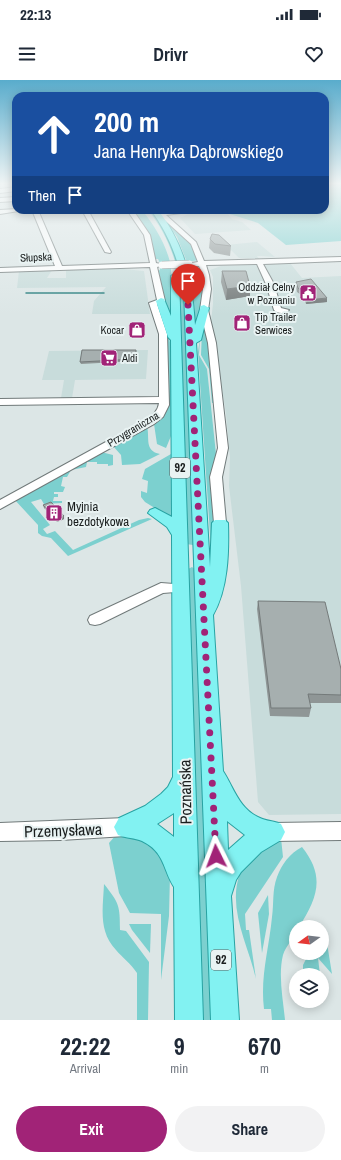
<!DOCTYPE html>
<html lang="en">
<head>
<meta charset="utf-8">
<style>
  :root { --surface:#fff; --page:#f2f2f3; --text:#1f2937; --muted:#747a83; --accent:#a12377 }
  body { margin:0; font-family:"Archivo Narrow",sans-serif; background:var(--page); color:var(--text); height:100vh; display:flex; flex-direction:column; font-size:15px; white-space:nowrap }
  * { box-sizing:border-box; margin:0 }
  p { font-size:13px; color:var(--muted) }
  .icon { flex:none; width:22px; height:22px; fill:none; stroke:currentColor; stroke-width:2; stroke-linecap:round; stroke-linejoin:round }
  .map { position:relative; height:940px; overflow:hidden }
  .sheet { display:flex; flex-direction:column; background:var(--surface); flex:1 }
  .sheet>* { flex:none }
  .hud { position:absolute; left:12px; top:12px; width:317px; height:122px; border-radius:12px; box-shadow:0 2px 10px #0003; background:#1a4fa0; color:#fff; overflow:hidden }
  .needle { width:26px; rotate:255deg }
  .tools { position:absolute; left:289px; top:840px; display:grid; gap:8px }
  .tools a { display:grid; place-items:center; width:40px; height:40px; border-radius:50%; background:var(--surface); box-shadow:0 2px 10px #0003; font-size:20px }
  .pin { position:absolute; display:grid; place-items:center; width:34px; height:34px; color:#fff; margin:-41px -17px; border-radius:50% 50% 50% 0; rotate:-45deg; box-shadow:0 0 4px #0007 }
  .pin .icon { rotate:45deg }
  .me { position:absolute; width:44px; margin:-22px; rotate:357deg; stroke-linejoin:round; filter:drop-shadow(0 0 3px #0008) }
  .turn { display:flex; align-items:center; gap:14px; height:84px; padding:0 16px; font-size:18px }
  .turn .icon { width:52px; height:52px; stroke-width:2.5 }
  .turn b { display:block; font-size:28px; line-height:34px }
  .then { display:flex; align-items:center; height:38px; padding:0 16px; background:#0003; gap:8px; font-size:15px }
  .eta { display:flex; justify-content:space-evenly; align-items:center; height:68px; text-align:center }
  .eta b { font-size:24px; font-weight:800; line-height:28px }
  .cta { display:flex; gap:8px; margin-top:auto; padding:8px 16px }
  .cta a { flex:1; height:46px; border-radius:24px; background:var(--accent); color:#fff; font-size:16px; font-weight:800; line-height:46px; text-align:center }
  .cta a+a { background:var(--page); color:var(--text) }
  .status { display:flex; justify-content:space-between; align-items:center; height:28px; padding:0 20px; background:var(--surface); direction:ltr }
  .status svg { height:11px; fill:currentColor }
  header { display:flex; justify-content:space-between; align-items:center; height:52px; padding:0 16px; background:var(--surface); font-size:18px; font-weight:800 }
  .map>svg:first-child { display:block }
  .built { fill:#c8dcdb }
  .green { fill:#7cd0cf }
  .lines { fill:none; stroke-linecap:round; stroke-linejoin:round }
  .stream { stroke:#217a7a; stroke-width:1.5 }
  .minor-casing { stroke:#717a7a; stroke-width:2 }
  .major-casing { stroke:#28a2a2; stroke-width:2 }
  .minor { fill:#fff; fill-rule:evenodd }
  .major { fill:#82f2f2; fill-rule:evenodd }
  .minor-bridge-casing { stroke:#717a7a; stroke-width:8; stroke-linecap:butt }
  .minor-bridge { stroke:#fff; stroke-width:7 }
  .wall { fill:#8f9696 }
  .shaded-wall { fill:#747a7a }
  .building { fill:#a6afaf; stroke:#747a7a }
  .route { stroke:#a12377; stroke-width:7; stroke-dasharray:0 12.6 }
  .labels { text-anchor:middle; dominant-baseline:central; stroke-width:4; stroke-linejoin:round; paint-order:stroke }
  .far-street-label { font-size:11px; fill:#1a1e1e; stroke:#e9f3f3 }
  .far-poi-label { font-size:11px; fill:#1a1e1e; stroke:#e9f3f3; text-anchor:end }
  .shield { fill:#e9f3f3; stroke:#585e5e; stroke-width:1 }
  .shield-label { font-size:12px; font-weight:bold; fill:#1a1e1e }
  .poi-label { font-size:13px; fill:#1a1e1e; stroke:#e9f3f3; text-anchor:start }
  .near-street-label { font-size:16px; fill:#1a1e1e; stroke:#e9f3f3 }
</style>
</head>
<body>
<div class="status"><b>22:13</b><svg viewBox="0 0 49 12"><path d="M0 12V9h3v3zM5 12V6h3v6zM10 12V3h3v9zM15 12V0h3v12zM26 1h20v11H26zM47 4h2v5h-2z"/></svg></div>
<header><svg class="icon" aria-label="menu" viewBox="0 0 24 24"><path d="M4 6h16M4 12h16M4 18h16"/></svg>Drivr<svg class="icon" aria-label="heart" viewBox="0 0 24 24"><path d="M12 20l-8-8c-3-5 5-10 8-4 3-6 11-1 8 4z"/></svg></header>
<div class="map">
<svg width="341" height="940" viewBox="0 0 341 940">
  <rect width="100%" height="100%" fill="#dce6e6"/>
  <g class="built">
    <polygon points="193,132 201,132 204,135 227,133 232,139 242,142 251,150 195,154 180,138"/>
    <polygon points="257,162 275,177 262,176 257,176 259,179 239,178 226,165"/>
    <polygon points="290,183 302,198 341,196 341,734 269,735 258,722 241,506 229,406 230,377 226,334 211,241 213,224 213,197 210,190 221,186"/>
    <polygon points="113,188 144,191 150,234 92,234 94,221 106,207 17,208 19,191 52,190 47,198 66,198 66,189"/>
    <polygon points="148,270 146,299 75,300 72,318 61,318 64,300 42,300 49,271"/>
  </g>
  <g class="green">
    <polygon points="325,103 341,103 341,161 286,165 258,143 217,130 325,130"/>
    <path d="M132 130H142C155 146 165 163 170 182L160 183 158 179H154L150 155Z"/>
    <path d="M148 130H151L153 132 174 165 184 205 193 465 186 464 179 198C174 172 164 150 148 130Z"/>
    <polygon points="163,137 190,159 199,180 187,182 177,157"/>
    <path d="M189 186 201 189C207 208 202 223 197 242L195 241 193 210Z"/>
    <polygon points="160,187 171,187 173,254 157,191 160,190"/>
    <polygon points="204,236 210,262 216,323 212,323 209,289 201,275 202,250 205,249 202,249"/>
    <polygon points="168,253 171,267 171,356 166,368 157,364 154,344 162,336 165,254"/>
    <polygon points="200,258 199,275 207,289 216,374 218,444 212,485 198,272"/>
    <path d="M147 346C150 358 144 371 160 374L140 384 122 385 121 375 113 366Z"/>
    <polygon points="101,372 113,375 113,385 108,386 108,384 97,384 97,382 87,382 86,387 71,390 67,397 63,397 61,406 65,407 63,412 54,412 54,414 58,414 58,417 54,417 53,421 62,421 62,423 44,424 41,419 31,422 50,445 43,449 47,454 55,451 73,470 139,440 148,438 152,439 68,476 51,458 42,456 38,453 38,445 14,419"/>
    <polygon points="171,374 171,438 145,422 141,417 141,411 147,413 148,401 142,399 145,389"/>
    <polygon points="192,487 196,490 215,940 198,940 188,489"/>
    <polygon points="119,753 155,763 170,795 169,836 161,900 161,834 130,833 119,813 109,763 116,755"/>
    <path d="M281 758 283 777 245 834 246 850H249L256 899C248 864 227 829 240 793 241 789 243 783 247 779 254 772 272 764 281 758Z"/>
    <path d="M302 767C326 797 317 818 299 847H296C296 857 286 865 283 875 278 895 283 919 285 940H272L271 929H264C260 897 269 869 272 837 274 824 272 810 277 797 282 784 289 774 302 767Z"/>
    <path d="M104 804C119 823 120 825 120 850L126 851 149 882 148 940H137V893C131 884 122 877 116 870 98 851 103 828 104 804Z"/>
    <polygon points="268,815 269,834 262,873 258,833"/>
    <polygon points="129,844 151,844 150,873 132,850"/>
    <polygon points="322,852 326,857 332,894 318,878 320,895 303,895 303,885 309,873 322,873"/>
  </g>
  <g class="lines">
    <polyline class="stream" points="26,213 104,213"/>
    <g class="minor-casing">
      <g id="minor">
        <polygon points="16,107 16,111 0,113 0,109"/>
        <polygon points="16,117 16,121 0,122 0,118"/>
        <polygon points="16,129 25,130 0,134 0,130"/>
        <path d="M32 130H38L62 186 150 183 144 155 127 130H133L150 155 156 183 165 185 157 187 165 221 157 224 167 254 169 325 163 337 154 344 0 429V420L146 340C153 335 158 331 159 323L0 325V319L159 317V254L149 223 157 220 150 187 0 192V188L55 186Z"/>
        <polygon points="82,130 88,130 111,172 110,173 105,172"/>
        <path d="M181 131V133L166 135 196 162 204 181 341 177V181L263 184 274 204 281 228 289 230C286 234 277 234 274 230L266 204 257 184 206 185 209 195 211 209 208 230 216 263 228 368 222 397 226 443 220 447 214 443 210 397 218 368 208 263 200 230 203 209V195L199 186H189L186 184 198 182 191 164 158 134Z"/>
        <polygon points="161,503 187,505 189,508 187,511 163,513 100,544 95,545 90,544 88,540 90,536"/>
        <polygon points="126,738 133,740 136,747 133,754 126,756 61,760 0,761 0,743"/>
        <polygon points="341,742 341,760 273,761 266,759 263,752 266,745 273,743"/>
      </g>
    </g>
    <g class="major-casing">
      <g id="major">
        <path d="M151 130H158C186 167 192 200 195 245L201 226 204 225 209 228 201 260 196 263 210 487 212 443 215 440H225L228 443C229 473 228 509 213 535L223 691C234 708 239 729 260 738 266 741 274 741 281 744L285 752 281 760 261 772 241 792 236 800 231 816 239 940H211L184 211C179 180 169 155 151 130ZM227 741 245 755 228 770Z"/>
        <path d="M175 193 179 196 203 940H175L174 807C163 790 165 772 142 761 135 758 126 758 118 755L114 747 119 738 145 726 161 714 168 707 173 697 172 455 167 447 148 433 150 430 155 428 172 437 171 260 168 257 156 221 161 218 164 219 171 236V196ZM174 733V757L157 744Z"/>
      </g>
    </g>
    <use href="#minor" class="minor"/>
    <use href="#major" class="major"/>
    <g class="minor-bridge-casing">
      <polyline id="minor-bridge" points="162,185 189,184"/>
    </g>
    <use href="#minor-bridge" class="minor-bridge"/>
  </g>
  <g class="wall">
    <polygon points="210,159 231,166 230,176 214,173 209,168"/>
    <polygon points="222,191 250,206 250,216 226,220 221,202"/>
    <polygon points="296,202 327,222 306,224 304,217 297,212 296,206"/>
    <polygon points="136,270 136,281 81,284 80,282"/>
    <polygon points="43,425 64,436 64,439 57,442 44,428"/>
    <polygon points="258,521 341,589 341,623 309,623 311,628 309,637 270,636 257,529"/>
  </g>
  <g class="shaded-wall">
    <polygon points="250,206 250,216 226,220 227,209"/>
    <polygon points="327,218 327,222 306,224 307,220"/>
    <polygon points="64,436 64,439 57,442 56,439"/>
  </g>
  <g class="building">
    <polygon points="212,154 219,155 231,166 215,164 210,159"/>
    <polygon points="222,191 246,191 250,206 227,209"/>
    <polygon points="311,199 327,218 307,220 304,213 298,208 296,202"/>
    <polygon points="82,270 136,270 136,279 80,282"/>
    <polygon points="51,422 64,436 56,439 43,425"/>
    <polygon points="258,521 325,522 341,589 341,615 308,614 311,628 271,628"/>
  </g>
  <linearGradient id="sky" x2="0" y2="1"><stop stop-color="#59accc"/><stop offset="0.44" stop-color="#eff4f4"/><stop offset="1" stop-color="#eff4f4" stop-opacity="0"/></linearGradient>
  <rect width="341" height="235" fill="url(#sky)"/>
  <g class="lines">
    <polyline class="route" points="188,225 216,776"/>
  </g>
  <defs>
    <g id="civic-square" transform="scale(0.9)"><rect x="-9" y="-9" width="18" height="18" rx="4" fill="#a12377" stroke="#e9f3f3"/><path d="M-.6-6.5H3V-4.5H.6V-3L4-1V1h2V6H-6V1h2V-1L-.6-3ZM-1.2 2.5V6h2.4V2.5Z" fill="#fff"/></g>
    <g id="shop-square" transform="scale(0.9)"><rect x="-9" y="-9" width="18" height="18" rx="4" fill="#a12377" stroke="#e9f3f3"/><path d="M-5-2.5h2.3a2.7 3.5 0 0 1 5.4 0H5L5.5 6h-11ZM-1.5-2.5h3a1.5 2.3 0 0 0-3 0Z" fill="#fff"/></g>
    <g id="supermarket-square" transform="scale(0.9)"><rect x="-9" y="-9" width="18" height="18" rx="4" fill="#a12377" stroke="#e9f3f3"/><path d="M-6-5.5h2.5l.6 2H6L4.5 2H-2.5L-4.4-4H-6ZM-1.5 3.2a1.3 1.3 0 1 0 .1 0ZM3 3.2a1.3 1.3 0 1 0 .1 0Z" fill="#fff"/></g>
    <g id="building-square" transform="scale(0.9)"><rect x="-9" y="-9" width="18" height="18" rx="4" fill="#a12377" stroke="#e9f3f3"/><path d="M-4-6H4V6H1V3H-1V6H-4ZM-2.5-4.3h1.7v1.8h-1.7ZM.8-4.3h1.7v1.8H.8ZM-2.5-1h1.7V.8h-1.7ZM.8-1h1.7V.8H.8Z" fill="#fff"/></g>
  </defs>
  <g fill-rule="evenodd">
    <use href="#civic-square" x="308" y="213"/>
    <use href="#shop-square" x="242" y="243"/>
    <use href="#shop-square" x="137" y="250"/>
    <use href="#supermarket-square" x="109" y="278"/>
    <use href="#building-square" x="54" y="433"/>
  </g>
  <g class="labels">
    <g class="far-street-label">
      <text transform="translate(36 177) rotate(-3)">Słupska</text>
      <text transform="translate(133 349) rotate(-31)">Przygraniczna</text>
    </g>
    <g class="far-poi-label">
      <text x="295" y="207">Oddział Celny<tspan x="295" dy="13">w Poznaniu</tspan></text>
      <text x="255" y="237" text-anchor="start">Tip Trailer<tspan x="255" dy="13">Serwices</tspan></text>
      <text x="124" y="250">Kocar</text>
      <text x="122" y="278" text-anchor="start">Aldi</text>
    </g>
    <g class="shield">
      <rect x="170" y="378" width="20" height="20" rx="3"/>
      <rect x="211" y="870" width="20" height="20" rx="3"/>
    </g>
    <g class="shield-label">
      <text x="180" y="388">92</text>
      <text x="221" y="880">92</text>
    </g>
    <g class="poi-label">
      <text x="67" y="426">Myjnia<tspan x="67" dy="15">bezdotykowa</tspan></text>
    </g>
    <g class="near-street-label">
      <text transform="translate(185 712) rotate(-91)">Poznańska</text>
      <text transform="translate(63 750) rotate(-2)">Przemysława</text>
    </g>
  </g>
</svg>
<div class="tools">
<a><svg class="needle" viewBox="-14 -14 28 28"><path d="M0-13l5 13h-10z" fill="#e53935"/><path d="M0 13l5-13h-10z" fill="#747a83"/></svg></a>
<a><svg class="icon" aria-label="layers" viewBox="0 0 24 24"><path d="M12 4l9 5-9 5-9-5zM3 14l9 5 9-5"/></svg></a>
</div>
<div class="pin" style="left:188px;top:225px;background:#d93025"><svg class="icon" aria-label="arrive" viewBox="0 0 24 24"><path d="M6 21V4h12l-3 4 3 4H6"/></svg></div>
<svg class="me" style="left:216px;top:776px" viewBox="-20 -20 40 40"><path d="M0-17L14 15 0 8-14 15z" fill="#a12377" stroke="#fff" stroke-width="4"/></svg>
<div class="hud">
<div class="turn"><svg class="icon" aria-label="ahead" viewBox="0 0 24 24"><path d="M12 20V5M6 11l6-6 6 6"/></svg><div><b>200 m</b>Jana Henryka Dąbrowskiego</div></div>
<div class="then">Then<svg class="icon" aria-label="arrive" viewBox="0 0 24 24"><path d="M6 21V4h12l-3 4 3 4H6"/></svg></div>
</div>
</div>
<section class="sheet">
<div class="eta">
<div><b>22:22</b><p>Arrival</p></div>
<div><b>9</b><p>min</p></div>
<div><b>670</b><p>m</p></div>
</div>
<div class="cta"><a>Exit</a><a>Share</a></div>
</section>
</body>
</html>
